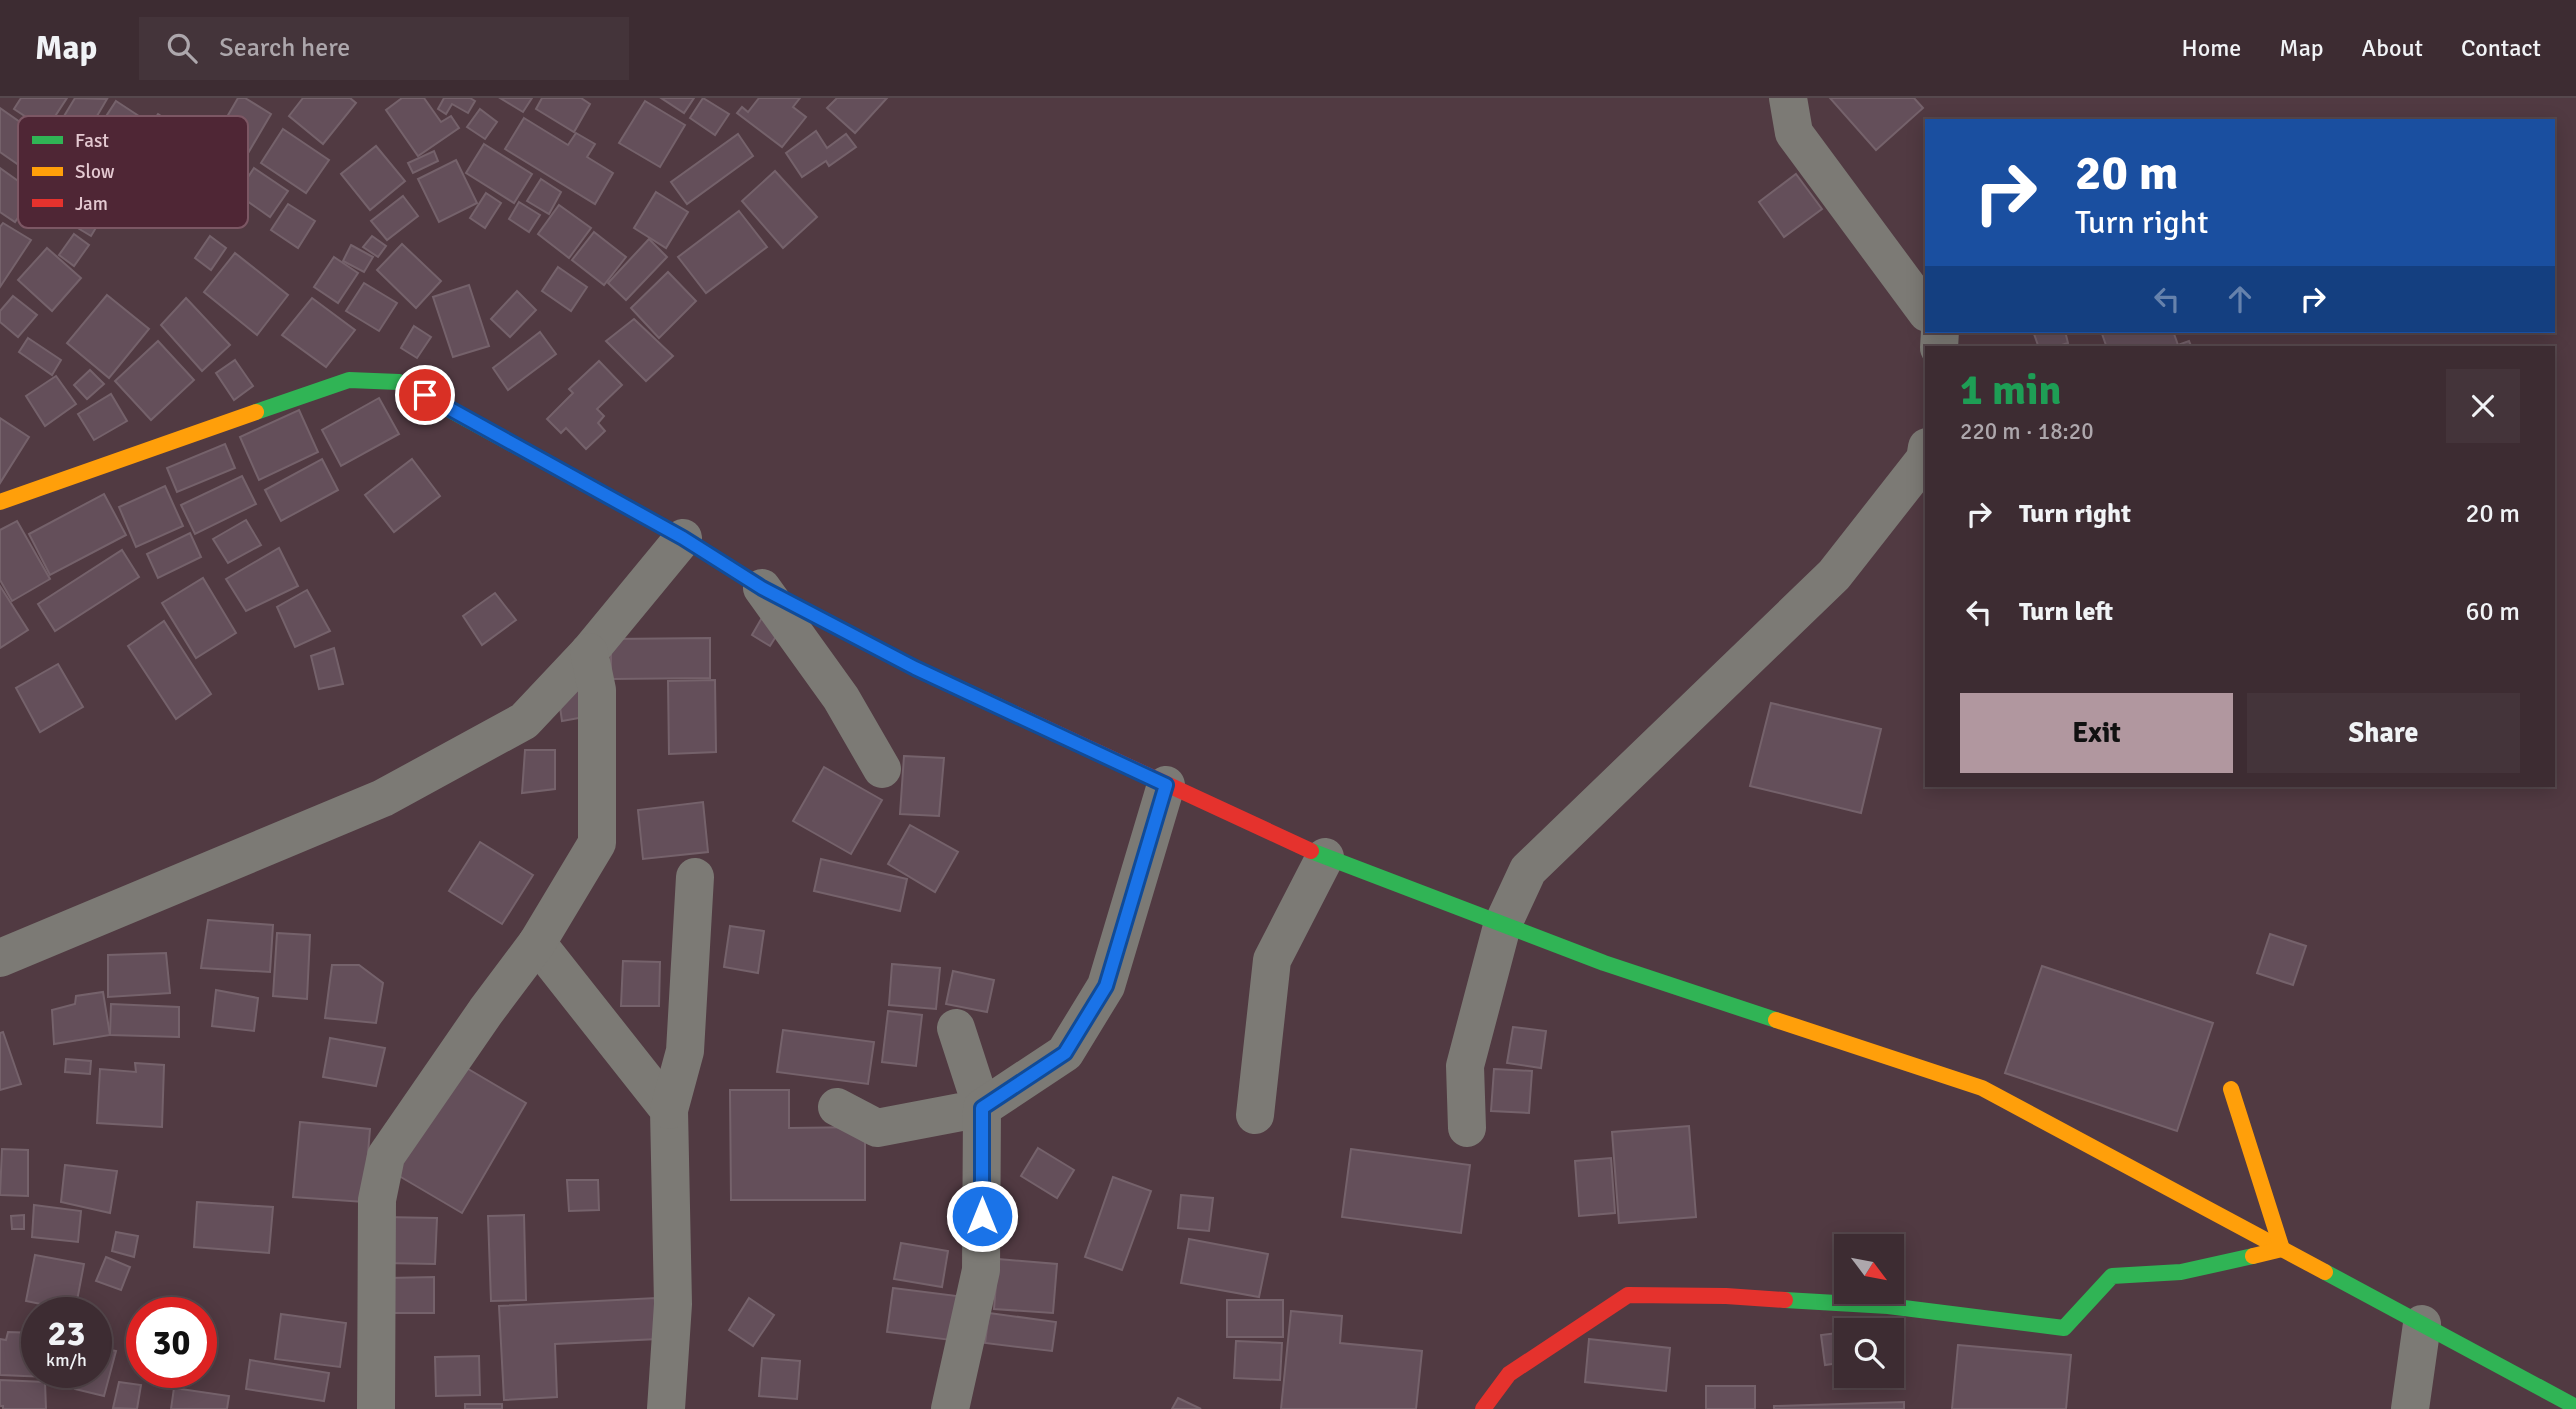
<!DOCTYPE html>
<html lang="en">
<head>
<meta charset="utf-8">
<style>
  :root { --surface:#3d2c32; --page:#44343a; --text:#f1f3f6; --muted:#ada7ac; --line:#56484d; --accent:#b1979f }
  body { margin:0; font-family:Signika,sans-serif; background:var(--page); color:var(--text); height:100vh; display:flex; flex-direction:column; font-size:26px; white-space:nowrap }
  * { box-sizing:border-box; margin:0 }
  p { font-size:23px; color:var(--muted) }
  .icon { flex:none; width:38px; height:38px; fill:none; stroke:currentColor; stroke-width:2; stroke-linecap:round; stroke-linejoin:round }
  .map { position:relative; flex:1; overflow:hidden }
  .panel { position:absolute; left:1925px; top:248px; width:630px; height:441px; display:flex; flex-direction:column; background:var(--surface); border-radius:0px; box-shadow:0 4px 18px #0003,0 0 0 2px var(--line) }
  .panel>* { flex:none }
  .guide { position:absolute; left:1925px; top:21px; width:630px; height:214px; border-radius:0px; box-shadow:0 4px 18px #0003,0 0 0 2px var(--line); background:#1a4fa0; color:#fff; overflow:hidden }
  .needle { width:46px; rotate:122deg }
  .controls { position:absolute; left:1834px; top:1136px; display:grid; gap:14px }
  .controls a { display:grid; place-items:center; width:70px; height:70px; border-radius:0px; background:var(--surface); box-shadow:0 4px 18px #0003,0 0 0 2px var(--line); font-size:35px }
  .speed { position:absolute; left:21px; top:1199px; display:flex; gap:14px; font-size:35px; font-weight:700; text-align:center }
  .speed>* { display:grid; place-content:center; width:91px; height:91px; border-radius:50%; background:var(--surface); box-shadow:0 4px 18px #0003,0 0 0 2px var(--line); line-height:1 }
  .speed small { font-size:18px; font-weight:400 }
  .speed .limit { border:10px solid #d22; background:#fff; color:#111 }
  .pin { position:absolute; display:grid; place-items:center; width:60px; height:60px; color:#fff; margin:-30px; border:4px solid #fff; border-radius:50%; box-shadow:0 2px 7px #0007 }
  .me { position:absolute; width:77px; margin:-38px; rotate:0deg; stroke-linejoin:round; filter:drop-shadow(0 0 5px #0008) }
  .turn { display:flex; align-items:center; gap:24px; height:147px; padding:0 35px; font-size:32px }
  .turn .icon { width:91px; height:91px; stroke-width:2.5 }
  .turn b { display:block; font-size:49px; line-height:60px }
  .lanes { display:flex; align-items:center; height:66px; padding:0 35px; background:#0003; justify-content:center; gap:35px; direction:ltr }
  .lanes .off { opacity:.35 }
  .round { display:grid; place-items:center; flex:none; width:74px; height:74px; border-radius:0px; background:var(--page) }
  .summary { display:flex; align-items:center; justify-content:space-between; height:119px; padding:0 35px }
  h1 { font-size:42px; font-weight:700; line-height:52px; color:#1e9e55 }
  .cta { display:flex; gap:14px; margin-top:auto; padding:14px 35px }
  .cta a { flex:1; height:80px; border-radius:0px; background:var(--accent); color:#111; font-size:28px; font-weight:700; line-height:80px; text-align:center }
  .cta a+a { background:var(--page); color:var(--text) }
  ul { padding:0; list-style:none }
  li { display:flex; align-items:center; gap:21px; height:98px; padding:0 35px }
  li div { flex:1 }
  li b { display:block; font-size:26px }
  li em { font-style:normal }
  header { display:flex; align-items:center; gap:42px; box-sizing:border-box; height:98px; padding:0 35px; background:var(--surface); border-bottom:2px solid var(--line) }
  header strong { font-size:33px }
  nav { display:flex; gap:38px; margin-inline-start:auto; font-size:24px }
  .search { width:490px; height:63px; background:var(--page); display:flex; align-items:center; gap:18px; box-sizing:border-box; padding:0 24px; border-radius:0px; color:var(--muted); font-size:26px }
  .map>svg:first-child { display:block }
  .building { fill:#644f5a; stroke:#75626b; stroke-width:2 }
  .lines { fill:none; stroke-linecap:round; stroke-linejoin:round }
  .street { stroke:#7c7a75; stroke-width:38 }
  .fast { stroke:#30b455; stroke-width:16 }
  .slow { stroke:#ff9f0a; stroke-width:16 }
  .jam { stroke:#e5322d; stroke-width:16 }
  .route-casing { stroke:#114b97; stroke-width:18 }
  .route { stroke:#1a73e8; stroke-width:12 }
  .key { fill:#4f2635; stroke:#7c5764; stroke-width:2 }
  .key-label { font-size:19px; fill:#e4c9d1 }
</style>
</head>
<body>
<header>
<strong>Map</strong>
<div class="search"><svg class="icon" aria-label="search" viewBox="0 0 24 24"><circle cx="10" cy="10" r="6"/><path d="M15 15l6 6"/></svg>Search here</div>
<nav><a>Home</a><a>Map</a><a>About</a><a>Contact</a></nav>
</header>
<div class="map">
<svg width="2576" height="1311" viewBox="0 0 2576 1311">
  <rect width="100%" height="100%" fill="#513a42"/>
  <g class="building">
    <polygon points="21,0 67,0 46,32 14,11"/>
    <polygon points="75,0 107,1 77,52 52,38"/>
    <polygon points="238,0 245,0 271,16 244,62 213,43"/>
    <polygon points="303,0 350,0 356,5 323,46 289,18"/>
    <polygon points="402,0 424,0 441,24 451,18 459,30 418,58 386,12"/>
    <polygon points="444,0 470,0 475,3 468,15 452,6 446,16 438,11"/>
    <polygon points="500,0 532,0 523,14"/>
    <polygon points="542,0 581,0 590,6 574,34 536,11"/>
    <polygon points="661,0 694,0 684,15"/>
    <polygon points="703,0 729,16 715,37 690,20"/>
    <polygon points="759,0 800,0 793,9 806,19 782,49 737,15 742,9 748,14"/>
    <polygon points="837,0 887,0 855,35 827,10"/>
    <polygon points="1830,0 1914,0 1923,10 1876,52"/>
    <polygon points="116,3 148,24 122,64 90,43"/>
    <polygon points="645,3 685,27 660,69 619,45"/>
    <polygon points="0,10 60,52 39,81 0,54"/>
    <polygon points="480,11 497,24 485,41 467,29"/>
    <polygon points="158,16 177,28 147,75 127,62"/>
    <polygon points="524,20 568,47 576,35 595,46 587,59 613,75 595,106 505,51"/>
    <polygon points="283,31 329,62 306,95 261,65"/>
    <polygon points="816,33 827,50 846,36 856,49 829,68 826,63 802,79 786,55"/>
    <polygon points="738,36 753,58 687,106 671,84"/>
    <polygon points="484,46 532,76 514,105 466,75"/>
    <polygon points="376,48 405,83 370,112 341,76"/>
    <polygon points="434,53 438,63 413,75 408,65"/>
    <polygon points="456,62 477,105 439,124 418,81"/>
    <polygon points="0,70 35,95 15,124 0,114"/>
    <polygon points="254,70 288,93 270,119 237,96"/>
    <polygon points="775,73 817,119 783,150 742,103"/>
    <polygon points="1796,76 1822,111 1784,139 1759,104"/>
    <polygon points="541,81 561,94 549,116 527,103"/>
    <polygon points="77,82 112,103 91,138 56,117"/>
    <polygon points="656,94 688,114 666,150 634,130"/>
    <polygon points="486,95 501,105 485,130 470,120"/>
    <polygon points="403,98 418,118 387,142 371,123"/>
    <polygon points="519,104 540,117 529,134 509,121"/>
    <polygon points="288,106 315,123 298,150 271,132"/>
    <polygon points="559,107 591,130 569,160 538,136"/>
    <polygon points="739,113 767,149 706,195 678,159"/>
    <polygon points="3,125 31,142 0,189 0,129"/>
    <polygon points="594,134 626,159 604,187 572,162"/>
    <polygon points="74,136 89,147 74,168 59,157"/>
    <polygon points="210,138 226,150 211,172 195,160"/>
    <polygon points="372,138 386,148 378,159 363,149"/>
    <polygon points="649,141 667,159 626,202 608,185"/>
    <polygon points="402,146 441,183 416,210 377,172"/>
    <polygon points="351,147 373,159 364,174 343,163"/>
    <polygon points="47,150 81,180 52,213 18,182"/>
    <polygon points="235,155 288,197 257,237 204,194"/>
    <polygon points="334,159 358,175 338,205 314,189"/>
    <polygon points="558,169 587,189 571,213 542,193"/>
    <polygon points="668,174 696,203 659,240 631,210"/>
    <polygon points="364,185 397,205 379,233 346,213"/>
    <polygon points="469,187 489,248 453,259 433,199"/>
    <polygon points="517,193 536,212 510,239 491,221"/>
    <polygon points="107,197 149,231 109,280 67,245"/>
    <polygon points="13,198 37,217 18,239 0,224 0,213"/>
    <polygon points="186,200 230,247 202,273 161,227"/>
    <polygon points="312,200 355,232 326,269 282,237"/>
    <polygon points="634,221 673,258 646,283 606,243"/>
    <polygon points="414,228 431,239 417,260 401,250"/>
    <polygon points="2033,233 2065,233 2068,245 2052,250 2039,250"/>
    <polygon points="2101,233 2173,233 2178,247 2189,243 2192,250 2107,250"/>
    <polygon points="540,234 556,256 508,292 493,270"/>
    <polygon points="28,240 61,262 52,277 19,254"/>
    <polygon points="158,243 194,282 151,322 115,283"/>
    <polygon points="235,262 253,288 234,302 216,275"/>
    <polygon points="599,263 622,287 597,311 604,318 598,325 605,333 586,351 566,330 561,335 547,321 573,295 569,291"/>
    <polygon points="90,272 104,286 87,301 74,287"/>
    <polygon points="56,278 76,306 45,328 26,298"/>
    <polygon points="111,296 127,323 94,342 78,316"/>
    <polygon points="379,300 399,336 341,368 322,332"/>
    <polygon points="299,312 318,354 259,382 240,339"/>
    <polygon points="0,320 29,339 0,385"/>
    <polygon points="225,346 235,370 177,394 167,370"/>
    <polygon points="322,361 338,392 281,423 265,392"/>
    <polygon points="412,361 440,398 394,434 365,397"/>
    <polygon points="242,378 256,406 195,436 181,407"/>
    <polygon points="165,388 183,428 136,449 119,409"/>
    <polygon points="104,396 126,437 50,477 29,436"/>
    <polygon points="246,422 261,447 228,465 213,441"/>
    <polygon points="17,423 50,481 12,503 0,482 0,432"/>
    <polygon points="190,435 201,459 158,480 147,456"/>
    <polygon points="279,450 298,488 246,513 226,481"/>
    <polygon points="122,452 139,479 55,533 38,506"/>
    <polygon points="203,480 236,535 196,560 162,505"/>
    <polygon points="0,488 28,532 0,550"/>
    <polygon points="307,492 330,533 295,549 277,509"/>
    <polygon points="495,495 516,522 482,547 463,518"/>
    <polygon points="764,516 783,527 770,548 752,537"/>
    <polygon points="164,523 211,596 176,621 128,548"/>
    <polygon points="710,540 710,580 611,581 611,541"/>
    <polygon points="334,550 343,586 319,591 311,558"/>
    <polygon points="58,566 83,609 40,634 16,590"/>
    <polygon points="584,581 590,618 562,623 558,595"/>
    <polygon points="715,582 716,654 669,656 668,583"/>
    <polygon points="1771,605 1881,631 1861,715 1750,688"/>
    <polygon points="525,652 555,652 555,691 522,695"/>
    <polygon points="904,658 944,660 939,718 900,716"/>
    <polygon points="824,669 882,702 851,756 793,723"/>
    <polygon points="703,704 708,754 643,761 638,712"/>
    <polygon points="910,727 958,754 935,794 888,766"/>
    <polygon points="480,744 533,777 502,826 449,793"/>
    <polygon points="821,761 907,781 900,813 814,793"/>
    <polygon points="208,822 273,827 270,874 201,870"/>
    <polygon points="730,828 764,833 758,875 724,869"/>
    <polygon points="277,835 310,837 307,901 273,898"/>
    <polygon points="2270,836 2306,848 2293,887 2257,875"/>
    <polygon points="166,855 170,895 108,899 108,857"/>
    <polygon points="623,863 660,864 659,908 621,908"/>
    <polygon points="892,866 940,870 936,911 889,907"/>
    <polygon points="332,867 359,867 383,885 376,925 325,920"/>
    <polygon points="2042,868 2213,925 2177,1033 2005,975"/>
    <polygon points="953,873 994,882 987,914 946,906"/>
    <polygon points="216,892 258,900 254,933 212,928"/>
    <polygon points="103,894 110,937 54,946 52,912 75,906 76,898"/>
    <polygon points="111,906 179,909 179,939 110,937"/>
    <polygon points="888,913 922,917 916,968 882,964"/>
    <polygon points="1513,929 1546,933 1541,970 1507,965"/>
    <polygon points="783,932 874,944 868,986 777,974"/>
    <polygon points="3,934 21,986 0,992 0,935"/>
    <polygon points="330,940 385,950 376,988 323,979"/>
    <polygon points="66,961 91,963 90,976 65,974"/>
    <polygon points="135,965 164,967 162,1029 97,1025 100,971 136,974"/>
    <polygon points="458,965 526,1005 462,1115 394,1075"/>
    <polygon points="1494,971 1532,973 1529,1015 1491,1013"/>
    <polygon points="730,992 789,992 789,1030 865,1029 865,1102 731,1102"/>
    <polygon points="300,1024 370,1031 364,1104 293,1099"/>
    <polygon points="1689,1028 1696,1119 1619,1125 1612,1034"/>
    <polygon points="1038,1050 1074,1072 1057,1100 1021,1078"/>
    <polygon points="2,1051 28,1052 28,1098 0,1097"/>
    <polygon points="1351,1051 1470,1067 1461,1135 1342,1119"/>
    <polygon points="1611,1060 1615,1115 1579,1118 1575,1063"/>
    <polygon points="65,1067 117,1073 110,1115 61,1104"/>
    <polygon points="1113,1079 1151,1093 1122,1172 1085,1159"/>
    <polygon points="567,1082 598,1082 599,1112 569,1113"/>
    <polygon points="1181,1097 1213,1100 1209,1133 1178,1130"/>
    <polygon points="197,1104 273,1109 269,1155 194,1149"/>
    <polygon points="34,1107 81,1113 78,1144 32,1139"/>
    <polygon points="24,1117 24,1131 12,1131 11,1118"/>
    <polygon points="524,1117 526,1202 491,1203 488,1118"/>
    <polygon points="384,1119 437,1120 435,1166 383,1165"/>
    <polygon points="116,1134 138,1138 134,1159 112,1153"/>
    <polygon points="1189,1141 1268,1156 1259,1199 1181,1185"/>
    <polygon points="901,1145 948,1153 942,1189 894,1181"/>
    <polygon points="35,1157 84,1166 75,1213 26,1203"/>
    <polygon points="106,1159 130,1169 121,1192 96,1183"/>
    <polygon points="998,1161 1057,1166 1053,1215 994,1211"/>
    <polygon points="434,1179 434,1215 388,1215 388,1180"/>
    <polygon points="893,1190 957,1198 951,1242 887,1234"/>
    <polygon points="656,1200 658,1241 555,1246 557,1299 504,1302 499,1208"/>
    <polygon points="749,1200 774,1217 753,1248 729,1232"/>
    <rect x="1227" y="1202" width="56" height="37"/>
    <polygon points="1291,1213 1342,1218 1340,1245 1422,1253 1416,1311 1281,1311"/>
    <polygon points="989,1215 1056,1224 1052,1253 985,1245"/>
    <polygon points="281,1216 346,1225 340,1269 275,1261"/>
    <polygon points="8,1234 37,1235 37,1274 72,1274 72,1280 0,1277 0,1241 6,1242"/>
    <polygon points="1846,1234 1846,1264 1825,1267 1821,1237"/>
    <polygon points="1589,1241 1670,1250 1666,1293 1585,1284"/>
    <polygon points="1236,1243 1282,1245 1280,1282 1234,1280"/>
    <polygon points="1958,1247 2071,1257 2066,1311 1952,1311"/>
    <polygon points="96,1249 116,1253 104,1298 75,1291 78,1274 96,1274"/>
    <polygon points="479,1258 480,1297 436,1298 435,1259"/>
    <polygon points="762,1260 800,1263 797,1301 759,1298"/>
    <polygon points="250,1262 329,1275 324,1303 246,1291"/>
    <polygon points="0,1282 45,1284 46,1311 3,1311 3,1308 0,1308"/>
    <polygon points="119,1284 141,1287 137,1311 113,1310"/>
    <rect x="1706" y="1288" width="49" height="23"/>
    <polygon points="174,1290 229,1298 227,1311 171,1311"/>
    <polygon points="1178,1300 1201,1311 1172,1311"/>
    <polygon points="1904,1304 1904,1311 1774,1311 1774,1308"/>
    <rect x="465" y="1306" width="37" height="5"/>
  </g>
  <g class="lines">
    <g class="street">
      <polyline points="1788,0 1794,35 1927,215"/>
      <polyline points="1939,250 1940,233"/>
      <polyline points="762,490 841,600 882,671"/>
      <polyline points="537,845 669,1012 673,1206 666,1311"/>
      <polyline points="0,860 383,700 524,623 589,554 683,440"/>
      <polyline points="837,1009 877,1030 982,1010 956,930"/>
      <polyline points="669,1012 685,953 695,779"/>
      <polyline points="1255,1017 1272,862 1325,759"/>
      <polyline points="1467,1030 1465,968 1502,828 1528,772 1834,477 1925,361 1927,349"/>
      <polyline points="376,1311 377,1102 386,1058 486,913 537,845 597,745 597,592 589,554"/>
      <polyline points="950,1311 981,1172 982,1010 1065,955 1106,888 1166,687"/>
      <polyline points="2410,1311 2422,1226"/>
    </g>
    <g class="fast">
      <polyline points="256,314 349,282 399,284 556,370"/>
      <polyline points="1311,753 1604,865 1776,922"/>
      <polyline points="2325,1174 2576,1309"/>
      <polyline points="1785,1202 1888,1208 2064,1230 2112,1178 2181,1174 2253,1158"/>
    </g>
    <g class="slow">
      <polyline points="556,370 683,440 762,490 915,570 998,608"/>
      <polyline points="0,404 256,314"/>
      <polyline points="1776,922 1982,990 2325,1174"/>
      <polyline points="2231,991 2282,1151 2253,1158"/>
    </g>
    <g class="jam">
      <polyline points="998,608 1311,753"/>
      <polyline points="1483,1311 1509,1276 1628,1197 1726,1198 1785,1202"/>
    </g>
  </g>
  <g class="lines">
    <g class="route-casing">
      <polyline id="route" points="425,297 683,440 762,490 915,570 1166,687 1106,888 1065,955 982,1010 982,1118"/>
    </g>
    <use href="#route" class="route"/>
  </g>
  <rect x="18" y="18" width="230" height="112" rx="10" class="key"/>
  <rect x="32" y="38" width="31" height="8" fill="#30b455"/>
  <rect x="32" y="69" width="31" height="9" fill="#ff9f0a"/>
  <rect x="32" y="101" width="31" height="8" fill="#e5322d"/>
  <g class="key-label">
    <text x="75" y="49">Fast</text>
    <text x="75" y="80">Slow</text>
    <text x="75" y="112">Jam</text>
  </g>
</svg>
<div class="controls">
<a><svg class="needle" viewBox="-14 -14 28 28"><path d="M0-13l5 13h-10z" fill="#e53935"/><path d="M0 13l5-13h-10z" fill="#ada7ac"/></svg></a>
<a><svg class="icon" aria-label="search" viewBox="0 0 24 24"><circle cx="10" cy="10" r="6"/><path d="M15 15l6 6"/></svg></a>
</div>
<div class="speed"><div>23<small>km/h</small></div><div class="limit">30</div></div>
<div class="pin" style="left:425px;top:297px;background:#d93025"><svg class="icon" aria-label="arrive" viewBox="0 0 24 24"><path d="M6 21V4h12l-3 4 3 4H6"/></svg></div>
<svg class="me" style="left:982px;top:1118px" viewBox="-20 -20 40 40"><circle r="17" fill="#1a73e8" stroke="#fff" stroke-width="3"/><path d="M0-11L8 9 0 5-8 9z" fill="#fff"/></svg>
<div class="guide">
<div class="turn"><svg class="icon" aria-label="right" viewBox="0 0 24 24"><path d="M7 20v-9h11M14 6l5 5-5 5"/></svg><div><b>20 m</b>Turn right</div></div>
<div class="lanes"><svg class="icon off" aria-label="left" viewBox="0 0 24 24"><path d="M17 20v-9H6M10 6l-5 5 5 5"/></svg><svg class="icon off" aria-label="ahead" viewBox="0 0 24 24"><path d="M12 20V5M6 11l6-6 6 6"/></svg><svg class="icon" aria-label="right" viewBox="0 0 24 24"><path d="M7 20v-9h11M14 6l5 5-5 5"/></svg></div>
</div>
<section class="panel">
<div class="summary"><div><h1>1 min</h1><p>220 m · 18:20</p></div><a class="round"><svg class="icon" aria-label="close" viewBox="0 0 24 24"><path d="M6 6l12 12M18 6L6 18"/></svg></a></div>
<ul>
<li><svg class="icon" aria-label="right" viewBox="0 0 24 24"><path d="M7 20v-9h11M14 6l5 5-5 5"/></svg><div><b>Turn right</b></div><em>20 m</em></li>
<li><svg class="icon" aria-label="left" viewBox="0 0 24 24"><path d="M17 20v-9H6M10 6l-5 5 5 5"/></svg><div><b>Turn left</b></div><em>60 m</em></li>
</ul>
<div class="cta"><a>Exit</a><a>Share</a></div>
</section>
</div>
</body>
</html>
